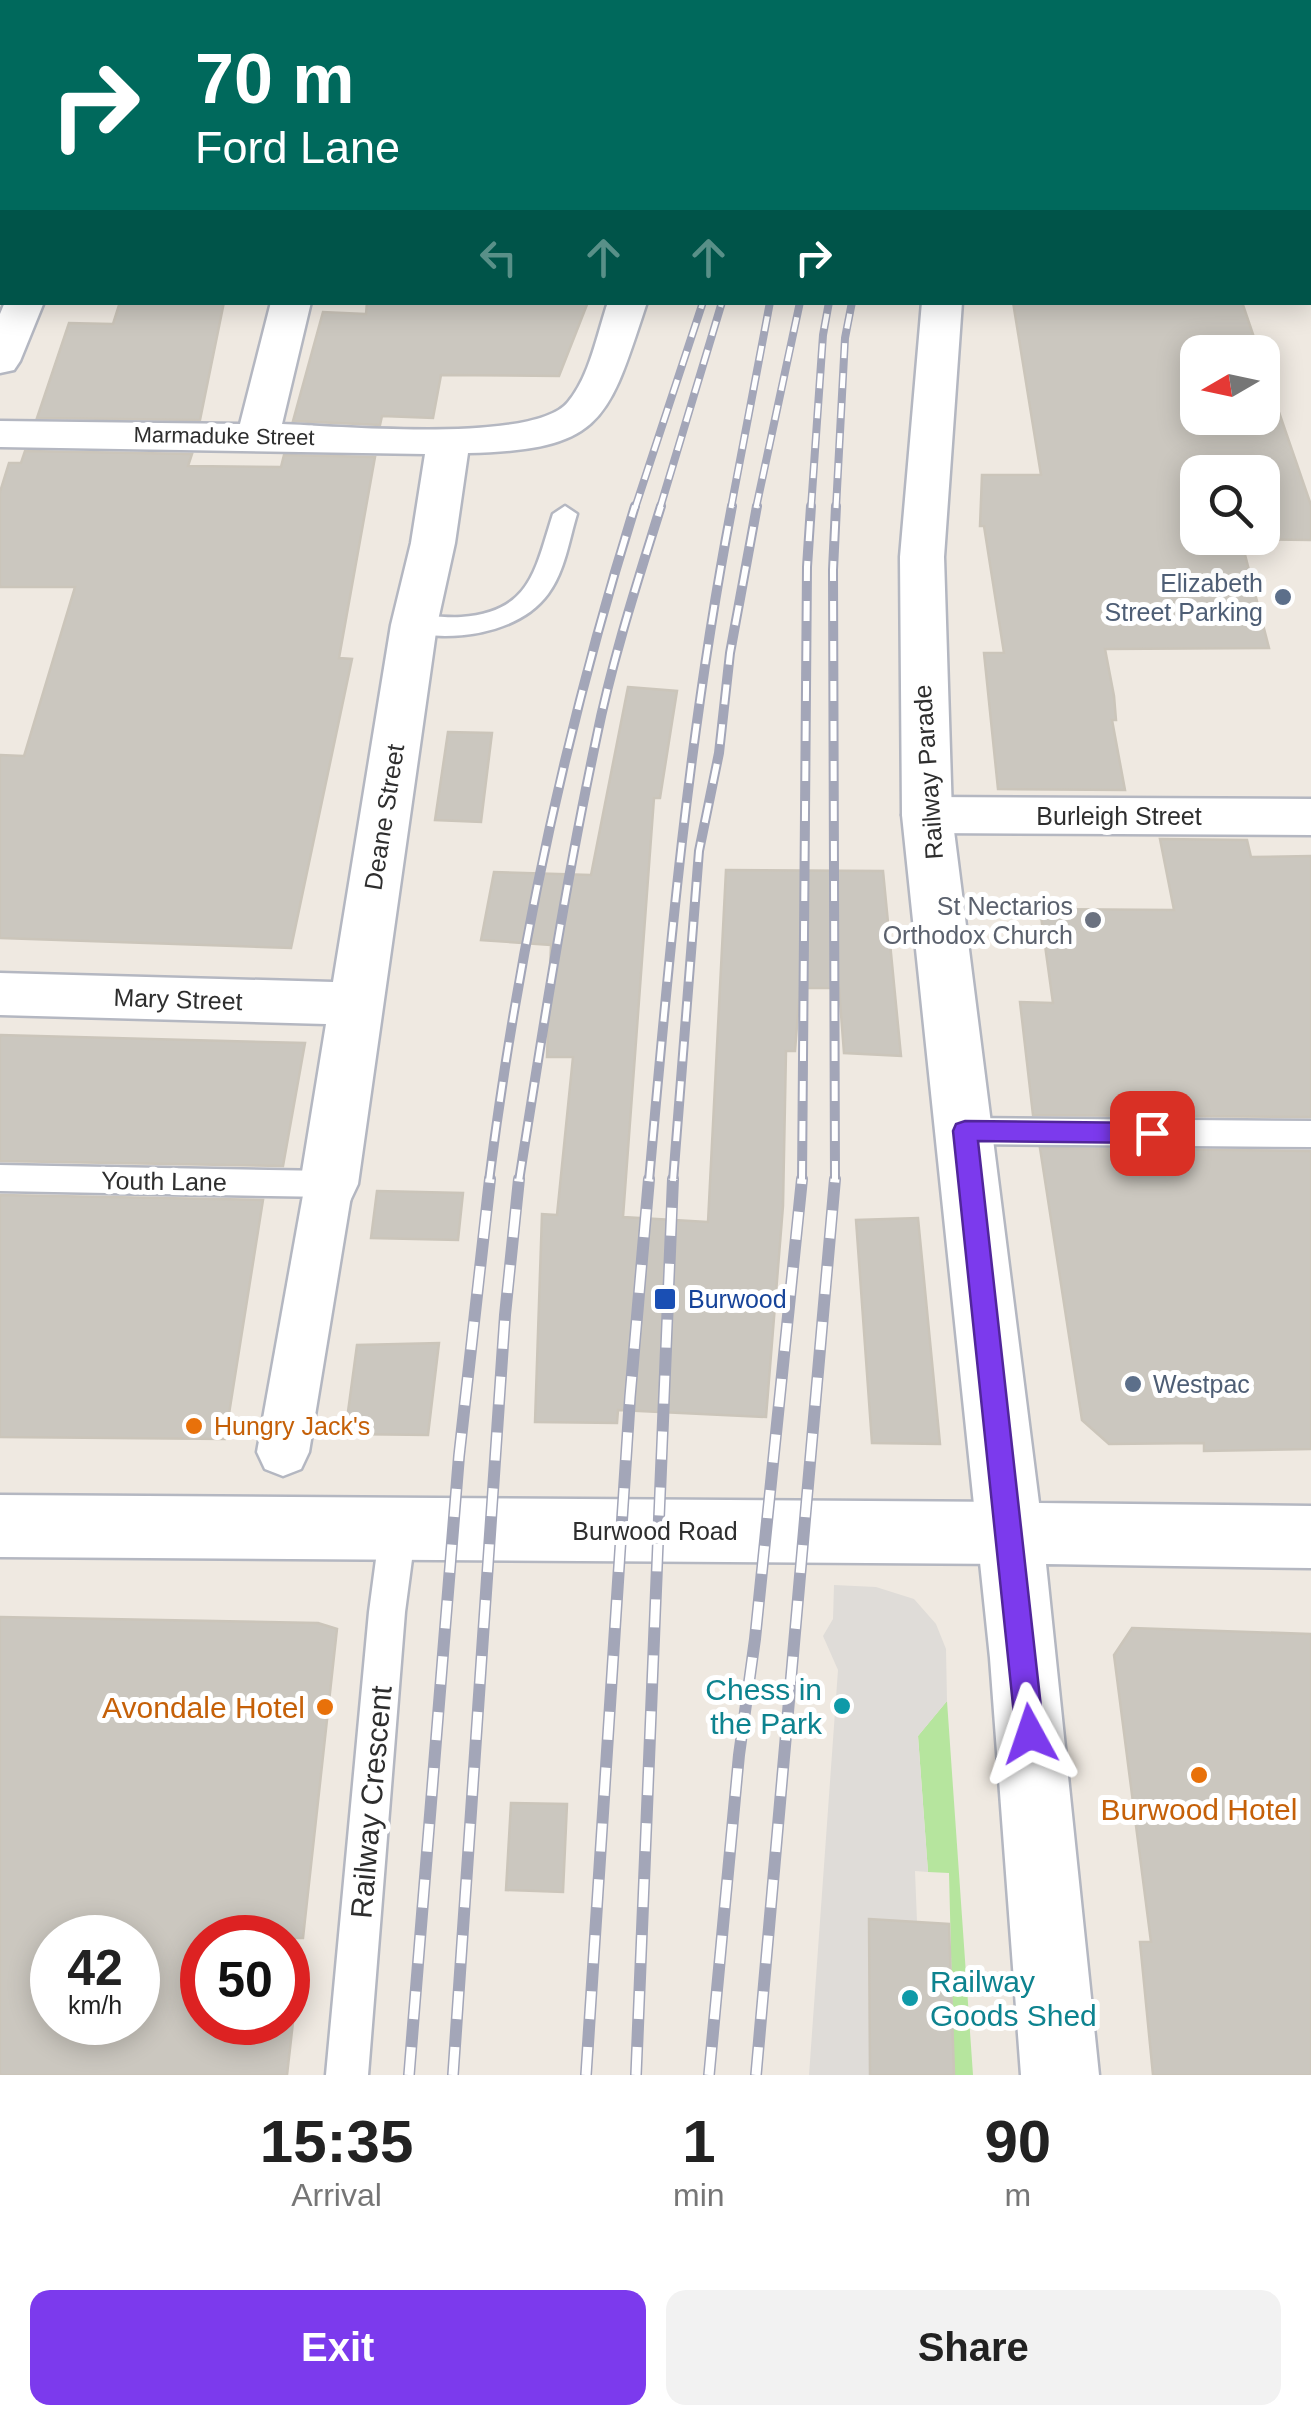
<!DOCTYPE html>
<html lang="en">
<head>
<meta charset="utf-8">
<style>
  :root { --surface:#fff; --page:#f2f2f2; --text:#222; --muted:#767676; --accent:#7c3aed }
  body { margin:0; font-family:Arial,sans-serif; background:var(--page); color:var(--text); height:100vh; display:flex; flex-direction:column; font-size:38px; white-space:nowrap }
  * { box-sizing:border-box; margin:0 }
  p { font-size:32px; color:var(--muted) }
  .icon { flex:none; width:55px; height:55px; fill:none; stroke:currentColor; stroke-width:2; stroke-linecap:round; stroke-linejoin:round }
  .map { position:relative; height:2075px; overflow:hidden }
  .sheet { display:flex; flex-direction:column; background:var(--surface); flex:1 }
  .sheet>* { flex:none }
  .hud { position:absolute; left:0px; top:0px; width:1312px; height:305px; box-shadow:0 5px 25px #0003; background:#00695c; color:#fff; overflow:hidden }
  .needle { width:65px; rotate:261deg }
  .controls { position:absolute; left:1180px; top:335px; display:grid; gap:20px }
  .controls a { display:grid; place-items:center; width:100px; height:100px; border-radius:20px; background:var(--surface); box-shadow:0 5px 25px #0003; font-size:50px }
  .speed { position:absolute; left:30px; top:1915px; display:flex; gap:20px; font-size:50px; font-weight:700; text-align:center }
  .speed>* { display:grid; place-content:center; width:130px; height:130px; border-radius:50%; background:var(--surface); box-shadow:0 5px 25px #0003; line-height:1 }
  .speed small { font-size:25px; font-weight:400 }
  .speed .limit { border:15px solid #d22; background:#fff; color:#111 }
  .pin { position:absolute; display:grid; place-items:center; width:85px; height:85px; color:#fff; margin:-42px; border-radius:20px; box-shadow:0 5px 15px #0006 }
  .me { position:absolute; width:110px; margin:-55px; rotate:355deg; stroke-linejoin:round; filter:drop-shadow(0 0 8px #0008) }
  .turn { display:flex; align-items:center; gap:35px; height:210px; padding:0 30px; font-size:45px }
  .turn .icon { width:130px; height:130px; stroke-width:2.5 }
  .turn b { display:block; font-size:70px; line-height:85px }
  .lanes { display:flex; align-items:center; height:95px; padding:0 30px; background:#0003; justify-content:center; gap:50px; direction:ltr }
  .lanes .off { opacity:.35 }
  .eta { display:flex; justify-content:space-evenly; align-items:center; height:170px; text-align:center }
  .eta b { font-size:60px; font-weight:700; line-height:70px }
  .cta { display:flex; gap:20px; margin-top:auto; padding:20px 30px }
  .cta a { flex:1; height:115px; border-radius:20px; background:var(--accent); color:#fff; font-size:40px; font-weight:700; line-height:115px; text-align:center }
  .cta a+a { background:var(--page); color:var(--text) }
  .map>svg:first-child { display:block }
  .green { fill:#b6e59e }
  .plaza { fill:#dfdcd8 }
  .building { fill:#cbc7bf; stroke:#cbc5ba; stroke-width:2.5; fill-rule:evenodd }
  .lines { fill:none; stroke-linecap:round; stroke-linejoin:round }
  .service-casing { stroke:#b4b7c1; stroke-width:5 }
  .pedestrian-casing { stroke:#b4b7c1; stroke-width:5 }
  .minor-casing { stroke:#b4b7c1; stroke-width:5 }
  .tertiary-casing { stroke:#b4b7c1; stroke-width:5 }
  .secondary-casing { stroke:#b4b7c1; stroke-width:5 }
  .service { fill:#fff; fill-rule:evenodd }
  .pedestrian { fill:#fff; fill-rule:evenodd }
  .minor { fill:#fff; fill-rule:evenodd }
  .tertiary { fill:#fff; fill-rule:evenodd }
  .secondary { fill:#fff; fill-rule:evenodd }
  .rail-far2-casing { stroke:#a3a6b8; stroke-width:8 }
  .rail-far1-casing { stroke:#a3a6b8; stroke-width:10 }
  .rail-casing { stroke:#a3a6b8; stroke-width:12 }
  .rail-far2 { stroke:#fff; stroke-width:5; stroke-dasharray:15; stroke-linecap:butt }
  .rail-far1 { stroke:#fff; stroke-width:6; stroke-dasharray:20; stroke-linecap:butt }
  .rail { stroke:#fff; stroke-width:9; stroke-dasharray:28; stroke-linecap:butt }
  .route { fill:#7c3aed; stroke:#51269a; stroke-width:2.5 }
  .service-dot { fill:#5c6f8a; stroke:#fff; stroke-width:4 }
  .worship-dot { fill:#6b7280; stroke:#fff; stroke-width:4 }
  .transit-dot { fill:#1a4fb4; stroke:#fff; stroke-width:4 }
  .food-dot { fill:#e8710a; stroke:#fff; stroke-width:4 }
  .culture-dot { fill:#0f9aa8; stroke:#fff; stroke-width:4 }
  .labels { text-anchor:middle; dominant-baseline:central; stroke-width:10; stroke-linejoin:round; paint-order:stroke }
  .far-street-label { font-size:22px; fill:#2e2e2e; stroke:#fff }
  .service-label { font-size:25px; fill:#4e5e75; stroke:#fff; text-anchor:end }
  .street-label { font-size:25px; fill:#2e2e2e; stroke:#fff }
  .worship-label { font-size:25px; fill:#5b616d; stroke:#fff; text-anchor:end }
  .transit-label { font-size:25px; fill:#164399; stroke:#fff; text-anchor:start }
  .food-label { font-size:25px; fill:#c56008; stroke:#fff; text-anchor:start }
  .near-culture-label { font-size:30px; fill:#0d838f; stroke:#fff; text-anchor:end }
  .near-food-label { font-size:30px; fill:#c56008; stroke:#fff; text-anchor:end }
  .near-street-label { font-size:30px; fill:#2e2e2e; stroke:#fff }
</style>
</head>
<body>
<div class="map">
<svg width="1311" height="2075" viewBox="0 0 1311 2075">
  <rect width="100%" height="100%" fill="#efe9e1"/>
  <polygon class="green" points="947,1701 973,2075 954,2075 949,1873 928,1872 918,1736"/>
  <polygon class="plaza" points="834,1585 876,1587 914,1599 936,1624 946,1649 947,1701 918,1736 928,1872 915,1871 917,1922 869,1919 870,2075 809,2075 838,1670 823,1636 833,1619"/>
  <g class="building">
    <polygon points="120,302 224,302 200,420 37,418 69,323 113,324"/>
    <polygon points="367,302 588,302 559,376 441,375 433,418 382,416 380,425 293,421 323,312 366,314"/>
    <path d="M1013 302H1242L1259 352H1198V418H1262V363L1311 505V540L1241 539 1269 648 1105 649 1114 696 1116 720H1112L1125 790 998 789 984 653H1004L984 526H980L982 475H1041ZM1198 472H1262V538H1198Z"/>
    <polygon points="25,451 192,454 188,466 281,467 284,455 375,457 339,658 352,659 291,948 0,938 0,755 24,756 75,587 0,587 0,492 9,463 21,463"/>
    <polygon points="628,687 677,691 660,798 654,798 623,1217 708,1222 726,870 883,871 901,1056 844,1053 839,988 800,988 795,1051 786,1051 783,1206 766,1417 618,1410 617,1423 535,1422 542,1214 557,1215 573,1057 547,1057 551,945 481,940 494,872 591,875"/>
    <polygon points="448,732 492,733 481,822 435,820"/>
    <polygon points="1160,839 1247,840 1251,857 1311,856 1311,1117 1033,1115 1020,1002 1053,1003 1040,909 1174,910"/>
    <polygon points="0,1035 305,1043 283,1166 0,1161"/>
    <polygon points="1040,1148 1311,1151 1311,1449 1204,1451 1204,1443 1109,1444 1082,1420"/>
    <polygon points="377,1191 463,1193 458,1240 371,1238"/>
    <polygon points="0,1195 263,1200 225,1439 0,1437"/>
    <polygon points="918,1218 940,1444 872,1443 856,1220"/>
    <polygon points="439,1343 428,1435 345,1434 357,1345"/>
    <path d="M0 1617 318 1623 337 1629 303 1938H202V2022H293L287 2075H0ZM52 1938H138V2022H52Z"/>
    <polygon points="1132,1628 1311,1634 1311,2075 1153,2075 1140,1942 1151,1942 1114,1655"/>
    <polygon points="511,1803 567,1804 563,1892 506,1890"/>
    <polygon points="869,1919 949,1924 954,2075 870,2075"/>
  </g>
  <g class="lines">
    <g class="service-casing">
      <g id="service">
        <path d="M565 506 577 514C569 540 565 571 548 594 519 634 450 643 405 631L401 625 405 619C423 614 443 618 461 617 531 612 535 570 553 514Z"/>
        <polygon points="965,1118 1311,1121 1311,1147 965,1144 954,1140 949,1131 954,1122"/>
        <polygon points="0,1165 329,1171 340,1175 345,1184 340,1193 329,1197 0,1191"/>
        <polygon points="398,1512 411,1517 416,1529 405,1612 368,2075 326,2075 369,1612 380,1529 385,1517"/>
      </g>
    </g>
    <g class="pedestrian-casing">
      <polygon id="pedestrian" points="329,1164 346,1170 353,1184 309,1452 301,1469 283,1476 265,1469 257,1452 305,1184 312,1170"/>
    </g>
    <g class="minor-casing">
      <g id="minor">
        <rect x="336" y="0" width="32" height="2"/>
        <polygon points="5,302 44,302 20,361 14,370 0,373 0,314"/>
        <path d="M271 302H311L282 424C338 426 534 444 568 402 590 376 597 334 608 302H647C608 420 604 450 468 453L455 543 437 625 358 1184 350 1201 329 1208 308 1201 300 1184 326 1024 0 1015V973L333 982 391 625 411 543 425 454 0 447V421L240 424Z"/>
        <polygon points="927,797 1311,799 1311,835 927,833 909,828 902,815 909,802"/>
      </g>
    </g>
    <g class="tertiary-casing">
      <g id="tertiary">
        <rect x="1310" y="45" width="1" height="20"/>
        <polygon points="0,1495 1010,1502 1033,1511 1043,1533 1033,1555 1010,1564 0,1557"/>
      </g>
    </g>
    <g class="secondary-casing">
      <g id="secondary">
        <rect x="984" y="0" width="32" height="2"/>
        <rect x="0" y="38" width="2" height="20"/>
        <polygon points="922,302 962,302 944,557 952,815 1039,1503 1311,1506 1311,1568 1046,1564 1099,2075 1021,2075 990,1658 902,815 900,557"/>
      </g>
    </g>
    <use href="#service" class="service"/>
    <use href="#pedestrian" class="pedestrian"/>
    <use href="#minor" class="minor"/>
    <use href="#tertiary" class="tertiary"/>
    <use href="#secondary" class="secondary"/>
    <g class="rail-far2-casing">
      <g id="rail-far2">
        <polyline points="635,508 703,302"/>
        <polyline points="660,508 722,302"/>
        <polyline points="731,508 770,302"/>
        <polyline points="756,508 800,302"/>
        <polyline points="811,508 823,335 829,302"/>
        <polyline points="836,508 845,338 852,302"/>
      </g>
    </g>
    <g class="rail-far1-casing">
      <g id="rail-far1">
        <path d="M489 1181C518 951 566 727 635 506"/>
        <path d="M519 1181C542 1034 565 886 596 740 612 660 637 583 661 506"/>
        <path d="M649 1181C669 954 689 730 732 506"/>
        <polyline points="673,1181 699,851 719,753 730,653 757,506"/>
        <polyline points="802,1181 807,567 811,506"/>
        <polyline points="835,1181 833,570 836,506"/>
      </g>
    </g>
    <g class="rail-casing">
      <g id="rail">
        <polyline points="409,2075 459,1456 490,1179"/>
        <polyline points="453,2075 505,1315 519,1179"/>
        <polyline points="586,2075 630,1397 649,1179"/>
        <polyline points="636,2075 673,1179"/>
        <polyline points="709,2075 739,1755 755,1639 802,1179"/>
        <polyline points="756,2075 835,1179"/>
      </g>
    </g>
    <use href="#rail-far2" class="rail-far2"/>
    <use href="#rail-far1" class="rail-far1"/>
    <use href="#rail" class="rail"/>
  </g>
  <polygon class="route" points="965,1121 1152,1123 1160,1126 1164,1133 1160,1140 1152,1143 978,1141 1044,1734 1040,1744 1030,1748 1020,1744 1016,1734 953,1131 956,1124"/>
  <g class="service-dot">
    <circle cx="1283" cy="597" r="10"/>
    <circle cx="1133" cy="1384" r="10"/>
  </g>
  <circle class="worship-dot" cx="1093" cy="920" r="10"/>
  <rect class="transit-dot" x="653" y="1287" width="24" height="24" rx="5"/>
  <g class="food-dot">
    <circle cx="194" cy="1426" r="10"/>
    <circle cx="325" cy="1707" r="10"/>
    <circle cx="1199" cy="1775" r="10"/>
  </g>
  <g class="culture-dot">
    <circle cx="842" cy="1706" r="10"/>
    <circle cx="910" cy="1998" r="10"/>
  </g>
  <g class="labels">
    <g class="far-street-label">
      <text transform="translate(224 436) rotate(1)">Marmaduke Street</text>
    </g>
    <g class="service-label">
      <text x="1263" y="583">Elizabeth<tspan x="1263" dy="29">Street Parking</tspan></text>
      <text x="1153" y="1384" text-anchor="start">Westpac</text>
    </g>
    <g class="street-label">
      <text transform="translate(928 772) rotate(-94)">Railway Parade</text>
      <text x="1119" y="816">Burleigh Street</text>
      <text transform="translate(384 817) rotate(-81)">Deane Street</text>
      <text transform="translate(178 999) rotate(2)">Mary Street</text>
      <text transform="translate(164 1181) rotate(1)">Youth Lane</text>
      <text x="655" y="1531">Burwood Road</text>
    </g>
    <g class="worship-label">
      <text x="1073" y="906">St Nectarios<tspan x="1073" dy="29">Orthodox Church</tspan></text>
    </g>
    <g class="transit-label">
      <text x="688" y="1299">Burwood</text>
    </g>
    <g class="food-label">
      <text x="214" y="1426">Hungry Jack's</text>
    </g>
    <g class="near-culture-label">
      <text x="822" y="1689">Chess in<tspan x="822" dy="34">the Park</tspan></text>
      <text x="930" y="1981" text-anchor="start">Railway<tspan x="930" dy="34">Goods Shed</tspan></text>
    </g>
    <g class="near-food-label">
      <text x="305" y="1707">Avondale Hotel</text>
      <text x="1199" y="1809" text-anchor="middle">Burwood Hotel</text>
    </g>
    <g class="near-street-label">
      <text transform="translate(371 1802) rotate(-85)">Railway Crescent</text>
    </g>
  </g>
</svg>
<div class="controls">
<a><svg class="needle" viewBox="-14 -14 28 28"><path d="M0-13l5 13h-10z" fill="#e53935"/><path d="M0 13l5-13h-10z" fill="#767676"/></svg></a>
<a><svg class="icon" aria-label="search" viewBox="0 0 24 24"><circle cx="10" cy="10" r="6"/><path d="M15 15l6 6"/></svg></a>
</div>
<div class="speed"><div>42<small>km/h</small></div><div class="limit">50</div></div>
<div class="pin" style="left:1152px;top:1133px;background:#d93025"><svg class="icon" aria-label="arrive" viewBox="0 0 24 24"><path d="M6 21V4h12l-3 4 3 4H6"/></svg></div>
<svg class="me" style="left:1030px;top:1734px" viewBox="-20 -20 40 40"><path d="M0-17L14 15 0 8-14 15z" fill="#7c3aed" stroke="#fff" stroke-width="4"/></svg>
<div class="hud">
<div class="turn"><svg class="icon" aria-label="right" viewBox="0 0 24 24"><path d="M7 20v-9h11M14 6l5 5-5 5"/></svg><div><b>70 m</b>Ford Lane</div></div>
<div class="lanes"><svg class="icon off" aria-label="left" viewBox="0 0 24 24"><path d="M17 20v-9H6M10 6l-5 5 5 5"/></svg><svg class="icon off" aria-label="ahead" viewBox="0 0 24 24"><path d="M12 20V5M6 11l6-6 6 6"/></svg><svg class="icon off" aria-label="ahead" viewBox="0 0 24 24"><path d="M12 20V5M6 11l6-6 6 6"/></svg><svg class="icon" aria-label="right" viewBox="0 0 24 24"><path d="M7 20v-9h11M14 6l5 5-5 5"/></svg></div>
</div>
</div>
<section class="sheet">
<div class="eta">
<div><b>15:35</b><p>Arrival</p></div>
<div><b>1</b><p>min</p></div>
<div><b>90</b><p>m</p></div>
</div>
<div class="cta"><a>Exit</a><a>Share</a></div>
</section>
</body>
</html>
